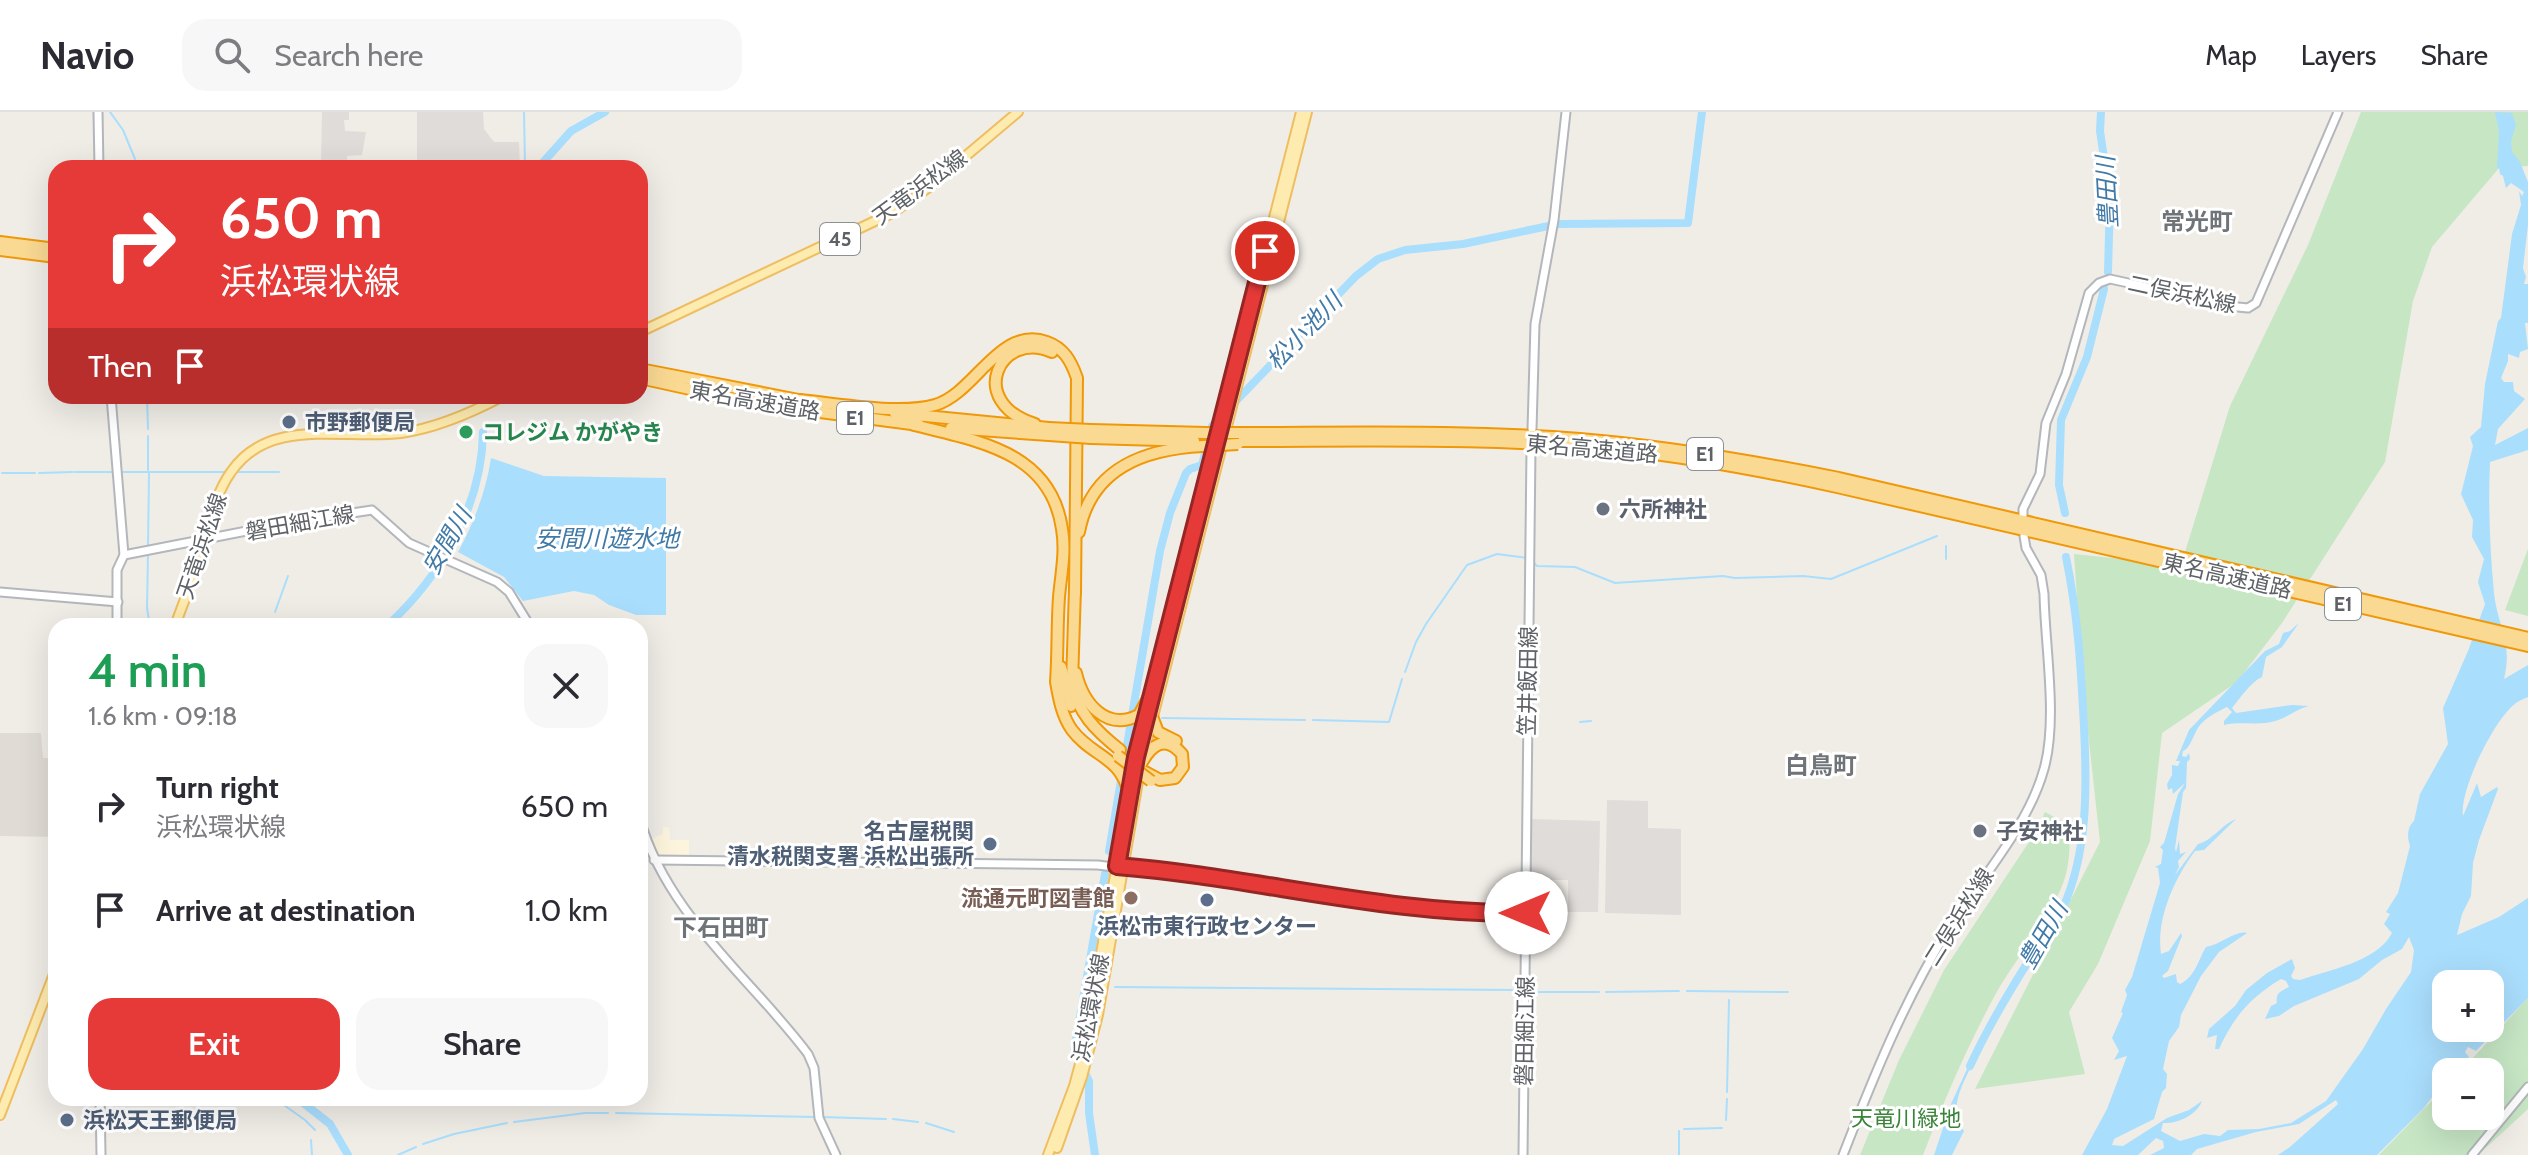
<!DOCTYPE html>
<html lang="en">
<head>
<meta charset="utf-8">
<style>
  :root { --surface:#fff; --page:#f7f7f7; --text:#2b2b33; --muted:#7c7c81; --line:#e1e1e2; --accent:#e53a37 }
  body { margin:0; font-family:Cabin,"Noto Sans JP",sans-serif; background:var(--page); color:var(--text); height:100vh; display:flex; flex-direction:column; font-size:30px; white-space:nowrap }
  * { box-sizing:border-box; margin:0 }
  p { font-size:26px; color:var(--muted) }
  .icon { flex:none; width:44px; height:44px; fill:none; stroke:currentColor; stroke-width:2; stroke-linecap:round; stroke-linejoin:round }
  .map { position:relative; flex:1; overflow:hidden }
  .sheet { position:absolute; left:48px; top:506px; width:600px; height:488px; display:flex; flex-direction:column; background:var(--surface); border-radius:24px; box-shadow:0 8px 32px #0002 }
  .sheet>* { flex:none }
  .banner { position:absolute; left:48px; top:48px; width:600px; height:244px; border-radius:24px; box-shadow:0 8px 32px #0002; background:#e53a37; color:#fff; overflow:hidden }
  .fabs { position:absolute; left:2432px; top:858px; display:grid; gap:16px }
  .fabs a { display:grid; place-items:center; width:72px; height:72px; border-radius:16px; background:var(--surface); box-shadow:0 8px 32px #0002; font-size:40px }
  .pin { position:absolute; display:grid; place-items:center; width:68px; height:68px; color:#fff; margin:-34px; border:4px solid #fff; border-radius:50%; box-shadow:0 2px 8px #0007 }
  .me { position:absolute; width:88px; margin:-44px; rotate:270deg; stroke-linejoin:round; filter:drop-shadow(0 0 6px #0008) }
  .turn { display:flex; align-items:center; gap:28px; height:168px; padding:0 40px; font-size:36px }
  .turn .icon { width:104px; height:104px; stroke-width:2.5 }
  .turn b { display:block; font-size:56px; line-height:68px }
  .then { display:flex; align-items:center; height:76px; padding:0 40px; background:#0003; gap:16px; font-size:30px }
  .round { display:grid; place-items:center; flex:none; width:84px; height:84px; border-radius:24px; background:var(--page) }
  .headline { display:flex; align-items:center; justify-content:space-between; height:136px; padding:0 40px }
  h1 { font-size:48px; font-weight:600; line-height:60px; color:#1e9e55 }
  .action { display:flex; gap:16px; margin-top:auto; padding:16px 40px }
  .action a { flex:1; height:92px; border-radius:24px; background:var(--accent); color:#fff; font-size:32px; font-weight:600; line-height:92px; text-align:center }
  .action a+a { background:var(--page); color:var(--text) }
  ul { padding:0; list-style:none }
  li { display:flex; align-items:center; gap:24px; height:104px; padding:0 40px }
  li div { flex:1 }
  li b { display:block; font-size:30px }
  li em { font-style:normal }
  header { display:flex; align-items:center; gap:48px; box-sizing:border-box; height:112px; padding:0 40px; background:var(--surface); border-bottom:2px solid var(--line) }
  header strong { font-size:38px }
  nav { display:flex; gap:44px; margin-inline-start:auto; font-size:28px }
  .search { width:560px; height:72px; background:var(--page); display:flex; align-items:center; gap:20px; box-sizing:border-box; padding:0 28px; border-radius:24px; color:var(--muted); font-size:30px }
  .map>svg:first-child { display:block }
  .commercial { fill:#fdf4de }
  .industrial { fill:#dfdcd9 }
  .education { fill:#e0dcd5 }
  .green { fill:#c6e6c4 }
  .water { fill:#aadefd; fill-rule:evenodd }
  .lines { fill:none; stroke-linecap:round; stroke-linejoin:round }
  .stream { stroke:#aadefd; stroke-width:2 }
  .river { stroke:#aadefd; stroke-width:8 }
  .secondary-casing { stroke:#b3b6bb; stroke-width:11 }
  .primary-casing { stroke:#eebe61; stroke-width:12 }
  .motorway-casing { stroke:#f09807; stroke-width:14 }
  .secondary { stroke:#fff; stroke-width:7 }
  .primary { stroke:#fdebaf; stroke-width:8 }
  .motorway { stroke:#fad993; stroke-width:10 }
  .motorway-bridge-casing { stroke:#f09807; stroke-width:14; stroke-linecap:butt }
  .motorway-bridge { stroke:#fad993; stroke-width:10 }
  .route-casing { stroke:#952624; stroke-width:20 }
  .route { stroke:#e53a37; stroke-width:14 }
  .service-dot { fill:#5c6f8a; stroke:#fff; stroke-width:3 }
  .leisure-dot { fill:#2e9e5b; stroke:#fff; stroke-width:3 }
  .worship-dot { fill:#6b7280; stroke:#fff; stroke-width:3 }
  .education-dot { fill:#8d6e63; stroke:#fff; stroke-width:3 }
  .labels { text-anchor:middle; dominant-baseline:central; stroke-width:6; stroke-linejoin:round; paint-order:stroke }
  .shield { fill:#fff; stroke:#8e9194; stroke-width:2 }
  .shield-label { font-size:20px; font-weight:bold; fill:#5e6266 }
  .street-label { font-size:22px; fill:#5e6266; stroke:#fff }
  .service-label { font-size:22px; font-weight:bold; fill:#4e5e75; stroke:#fff; text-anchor:start }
  .leisure-label { font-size:22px; font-weight:bold; fill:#27864d; stroke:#fff; text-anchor:start }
  .worship-label { font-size:22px; font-weight:bold; fill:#5b616d; stroke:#fff; text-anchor:start }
  .education-label { font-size:22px; font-weight:bold; fill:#785e54; stroke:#fff; text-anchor:end }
  .park-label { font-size:22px; fill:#398438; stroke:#fff }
  .water-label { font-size:24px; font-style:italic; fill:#427aa7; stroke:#fff }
  .neighbourhood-label { font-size:24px; font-weight:bold; fill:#6f7478; stroke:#fff }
</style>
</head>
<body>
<header>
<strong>Navio</strong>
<div class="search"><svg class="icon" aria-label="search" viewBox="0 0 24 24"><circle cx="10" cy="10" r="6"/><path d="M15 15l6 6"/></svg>Search here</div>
<nav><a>Map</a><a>Layers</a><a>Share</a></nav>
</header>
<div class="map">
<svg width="2528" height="1043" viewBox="0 0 2528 1043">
  <rect width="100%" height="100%" fill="#f0ede7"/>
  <polygon class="commercial" points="663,715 669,715 670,728 689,728 689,744 659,744 654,741 649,728 663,722"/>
  <g class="industrial">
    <polygon points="322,0 349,0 349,8 344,8 345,19 366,20 362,43 347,44 347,56 321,56"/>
    <polygon points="417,0 483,0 484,17 494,30 519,30 520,54 417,56"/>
    <polygon points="1607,688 1648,689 1648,716 1681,717 1681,803 1605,801"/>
    <polygon points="1531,707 1600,709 1598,800 1568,800 1568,768 1531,768"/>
  </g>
  <polygon class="education" points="0,621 41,621 43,646 56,646 56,725 0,724"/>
  <g class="green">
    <polygon points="2361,0 2528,0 2528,54 2499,56 2432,135 2413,189 2385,350 2282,511 2237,570 2162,621 2150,729 2098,852 2069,900 2085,962 1975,977 2100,730 2083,574 2074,442 2181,453 2230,294 2308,133"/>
    <polygon points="2528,437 2528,504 2505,498"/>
    <path d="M2045 700 2069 713C2070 730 2070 746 2066 762 2055 803 2014 847 1994 885 1966 937 1944 989 1923 1043H1860L1899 948 1944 858 2035 721Z"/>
    <polygon points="2528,886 2528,997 2478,1043 2379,1043 2446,974 2446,1004 2490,1004 2490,960 2460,960"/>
  </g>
  <g class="water">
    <path d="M2495 0 2512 1 2516 13 2511 29 2512 40 2520 50 2528 70V113L2523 156 2526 165 2524 172H2528V211H2525L2528 237 2520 240 2519 246 2508 242V249L2501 266 2504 270H2513L2514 279 2525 287 2498 317 2495 333 2528 316V338L2490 350C2488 393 2490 438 2494 481 2498 516 2513 530 2504 567L2528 553V585C2524 587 2520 588 2516 591 2495 606 2459 678 2463 704L2477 671 2481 685 2497 675 2498 677 2479 728 2473 751 2471 784 2462 802 2457 823 2499 805 2528 786V886L2476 939 2468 935 2465 940 2469 945 2454 960H2446V968L2423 997 2377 1043H2278L2290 1035 2338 992 2336 988 2299 1012 2256 1020 2197 1037 2191 1043H2150L2164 1036 2163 1029 2156 1026 2138 1043H2082L2107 997 2127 944 2114 948 2119 939 2112 926 2123 901 2121 900 2127 883 2125 878 2132 865 2160 771 2158 756 2155 755 2161 752 2163 738 2160 735 2164 731 2178 682 2185 671 2173 682 2172 676 2168 678 2167 672 2172 663V653L2178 654 2180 649H2176L2189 618 2265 539 2279 532 2283 521 2290 519 2299 511 2282 535 2266 545 2262 565C2251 570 2240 586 2232 596L2236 601 2292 593 2309 594C2298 596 2287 606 2275 609 2259 614 2241 609 2224 613V609L2232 600 2227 595C2217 600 2208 604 2200 613 2193 622 2191 636 2183 639L2182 644 2186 645 2189 641 2190 647 2187 650 2186 676 2183 680 2175 736 2176 740 2179 728 2180 742 2186 740 2178 749 2179 755 2175 763 2198 732C2212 729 2221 713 2236 707L2204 738 2195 739C2174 767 2156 807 2161 842L2169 839 2181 821 2182 824 2168 859 2162 864 2164 866 2176 862 2177 870 2180 872C2196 864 2198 848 2206 835 2220 833 2236 818 2247 821L2219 840 2201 864 2181 903 2179 915 2169 929 2163 957 2167 962 2166 976 2162 980 2154 1007 2114 1027 2112 1033 2123 1034 2167 1006 2189 998 2202 989C2197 1003 2177 1012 2163 1011L2161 1019 2180 1029 2204 1022 2220 1024 2228 1018 2259 1017 2291 1011 2326 989 2363 937 2386 897 2411 860 2414 838 2409 825 2402 837 2382 848 2359 867 2294 894 2279 904 2265 907 2271 894 2277 891C2275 880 2282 879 2289 875L2286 869 2281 867C2251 885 2234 904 2219 937H2215L2217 923 2207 926 2209 917 2235 894 2246 878 2267 861 2292 847 2295 856 2291 864 2293 867 2300 868C2328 858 2377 850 2392 821L2384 812 2390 802 2386 800 2398 781 2410 734C2407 726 2407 715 2414 709L2420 682 2448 632 2443 596 2468 539 2485 492 2478 470 2484 447 2472 425 2473 408 2461 382 2473 334 2470 325 2481 315 2485 272 2498 209 2501 206 2512 122 2521 93 2519 79 2522 84 2524 80 2511 71 2506 76 2503 64 2500 62 2499 56 2497 57 2499 19ZM2446 872H2490V916H2446Z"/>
    <path d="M491 346 544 364 666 366V503H636L609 493 594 483 574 479 523 489 504 465 458 440C474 411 486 379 491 346Z"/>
    <path d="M1973 944H1976C1965 969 1946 995 1964 1019L1952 1043H1934L1951 992Z"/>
  </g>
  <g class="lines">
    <g class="stream">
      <polyline points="110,0 123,18 135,47"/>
      <polyline points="524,0 525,53"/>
      <polyline points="136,51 137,56"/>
      <polyline points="147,284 148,317"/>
      <polyline points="148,324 148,358"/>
      <polyline points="75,360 114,360"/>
      <polyline points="121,360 227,360"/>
      <polyline points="236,360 279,360"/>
      <polyline points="2,361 35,361"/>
      <polyline points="39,361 73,360"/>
      <polyline points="148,434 149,361"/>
      <polyline points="148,442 147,496 150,514"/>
      <polyline points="1946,447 1946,434"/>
      <polyline points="1533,450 1537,454 1575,455 1615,471 1723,464 1735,466 1803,464 1831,467 1937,424"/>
      <polyline points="275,500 288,464"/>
      <polyline points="270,514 272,510"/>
      <polyline points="1405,560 1416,530 1426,512 1467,453 1497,442 1528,446"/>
      <polyline points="1162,606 1305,608"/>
      <polyline points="1313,608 1389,610 1402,567"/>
      <polyline points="1580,610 1591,609"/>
      <polyline points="1115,875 1520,878"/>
      <polyline points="1687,879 1788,880"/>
      <polyline points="1530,880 1599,880"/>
      <polyline points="1606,880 1679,879"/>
      <polyline points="1727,980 1729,888"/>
      <polyline points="274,986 305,1008 315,1018"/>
      <polyline points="616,1001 815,1005"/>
      <polyline points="822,1005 886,1007"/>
      <polyline points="893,1007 918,1010"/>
      <polyline points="1726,1008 1727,987"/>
      <polyline points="514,1010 585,1001 608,1001"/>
      <polyline points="926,1011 954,1020"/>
      <polyline points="1684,1017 1722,1016"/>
      <polyline points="311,1028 312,1043"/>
      <polyline points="423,1032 454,1022 507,1011"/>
      <polyline points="398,1043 416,1035"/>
      <polyline points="1679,1043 1679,1019"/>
    </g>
    <g class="river">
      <polyline points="2101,0 2100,19 2110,86 2108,160"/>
      <polyline points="538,56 571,19 605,0"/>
      <polyline points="2065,401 2059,373 2061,308 2087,245 2104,177"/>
      <path d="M387 514C441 464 482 394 483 320"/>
      <polyline points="1109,739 1160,439 1170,401 1186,361 1190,357 1202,353 1212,314 1356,164 1378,147 1405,138 1463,132 1558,112 1688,111 1702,0"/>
      <path d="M1970 954C1988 915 2010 878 2033 842 2042 826 2055 813 2063 796 2088 739 2087 676 2084 615 2081 556 2078 504 2066 445"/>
      <polyline points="297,986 330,1012 348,1043"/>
      <polyline points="1095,1043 1089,1001 1089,969 1074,939 1105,762"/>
    </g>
    <g class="secondary-casing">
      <g id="secondary">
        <polyline points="98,0 99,56"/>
        <polyline points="111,284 124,443 117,458 117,514"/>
        <polyline points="1532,317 1535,212 1554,108 1566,0"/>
        <polyline points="2023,403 2023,397 2040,362 2046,311 2066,262 2089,181 2099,171 2110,167 2238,195 2248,196 2256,191 2338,0"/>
        <polyline points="124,443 292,410 372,398 409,431 497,470 509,480 530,514"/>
        <polyline points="0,480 118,490"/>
        <path d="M640 707C666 802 751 866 808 942L814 956 819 1006 836 1043"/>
        <polyline points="654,748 1098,753 1464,801 1526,801"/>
        <polyline points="100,986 101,1043"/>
        <polyline points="1523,1043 1531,337"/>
        <path d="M1843 1043C1873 966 1904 889 1948 818 1980 767 2028 715 2044 657 2058 607 2045 535 2044 482L2041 463 2026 436 2024 424"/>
        <polyline points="2472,1043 2528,975"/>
      </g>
    </g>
    <g class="primary-casing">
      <g id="primary">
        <polyline points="640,220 892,101 929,75 1018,0"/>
        <path d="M175 514C185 485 198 457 205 428 212 404 216 381 231 360 269 304 344 328 401 321 437 316 471 301 503 284"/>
        <polyline points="0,1003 56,857"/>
        <polyline points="1057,1036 1082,965 1098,903 1141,652 1307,0"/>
        <polyline points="1048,1043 1074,974 1084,937 1136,645 1301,0"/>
      </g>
    </g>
    <g class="motorway-casing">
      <g id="motorway">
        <polyline points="0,130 56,137"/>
        <polyline points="0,138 56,145"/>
        <polyline points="640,257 804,289"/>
        <polyline points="640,266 758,292 919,313"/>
        <path d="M800 288C838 292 900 303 935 293 976 281 999 213 1047 230 1064 236 1071 249 1077 266L1075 481"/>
        <polyline points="895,301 1049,316"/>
        <path d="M1035 312C965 290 1000 217 1052 240"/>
        <path d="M914 313C977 329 1051 339 1062 417 1066 440 1061 462 1059 485 1057 513 1058 542 1056 570 1059 587 1062 604 1072 618 1092 645 1121 644 1129 682"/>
        <polyline points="951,316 1049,323"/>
        <polyline points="1091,318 1206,321"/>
        <path d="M1239 321C1353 321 1466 318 1580 327 1667 334 1753 349 1839 366L2528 526"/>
        <polyline points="1091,326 1194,329"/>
        <path d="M1238 329C1368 329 1498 325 1627 339 1698 346 1768 360 1837 375L2528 534"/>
        <path d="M1079 420C1091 356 1144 337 1203 334"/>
        <path d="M1075 476 1072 571C1078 601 1095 618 1120 638"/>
        <polyline points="1061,555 1071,594"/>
        <path d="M1076 561C1083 591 1106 620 1139 603L1154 575"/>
        <polyline points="1153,607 1158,620 1176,629"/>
        <path d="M1141 652C1151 633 1165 622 1182 642L1183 655 1175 666 1160 668 1145 660"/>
      </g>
    </g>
    <use href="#secondary" class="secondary"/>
    <use href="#primary" class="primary"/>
    <use href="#motorway" class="motorway"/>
    <g class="motorway-bridge-casing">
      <g id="motorway-bridge">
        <polyline points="1049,316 1091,318"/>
        <polyline points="1206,321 1239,321"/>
        <polyline points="1049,323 1091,326"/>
        <polyline points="1203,334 1238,332"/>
        <polyline points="1118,644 1151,669"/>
      </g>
    </g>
    <use href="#motorway-bridge" class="motorway-bridge"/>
  </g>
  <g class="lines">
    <g class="route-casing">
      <path id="route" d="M1265 139 1136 645 1117 754C1254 765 1388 803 1526 801"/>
    </g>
    <use href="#route" class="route"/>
  </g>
  <g class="service-dot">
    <circle cx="289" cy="310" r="8"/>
    <circle cx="990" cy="732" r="8"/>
    <circle cx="1207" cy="788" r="8"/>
    <circle cx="67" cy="1008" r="8"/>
  </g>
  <circle class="leisure-dot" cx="466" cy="320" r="8"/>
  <g class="worship-dot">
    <circle cx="1603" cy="397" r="8"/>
    <circle cx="1980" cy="719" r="8"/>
  </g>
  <circle class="education-dot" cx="1131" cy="786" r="8"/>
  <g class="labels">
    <g class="shield">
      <rect x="820" y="111" width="40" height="32" rx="6"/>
      <rect x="837" y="290" width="36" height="32" rx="6"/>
      <rect x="1687" y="326" width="36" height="32" rx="6"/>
      <rect x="2325" y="476" width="36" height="32" rx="6"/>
    </g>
    <g class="shield-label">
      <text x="840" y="127">45</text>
      <text x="855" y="306">E1</text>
      <text x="1705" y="342">E1</text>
      <text x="2343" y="492">E1</text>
    </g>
    <g class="street-label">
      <text transform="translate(920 75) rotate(-36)">天竜浜松線</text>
      <text transform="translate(2182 182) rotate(12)">二俣浜松線</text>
      <text transform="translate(755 289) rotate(10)">東名高速道路</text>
      <text transform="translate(1592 337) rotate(5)">東名高速道路</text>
      <text transform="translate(300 411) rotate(-10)">磐田細江線</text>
      <text transform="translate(202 434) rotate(-71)">天竜浜松線</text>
      <text transform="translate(2227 464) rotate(13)">東名高速道路</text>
      <text transform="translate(1528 569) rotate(-89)">笠井飯田線</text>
      <text transform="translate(1959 805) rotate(-58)">二俣浜松線</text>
      <text transform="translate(1091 896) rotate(-79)">浜松環状線</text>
      <text transform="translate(1525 919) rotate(-89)">磐田細江線</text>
    </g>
    <g class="service-label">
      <text x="305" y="310">市野郵便局</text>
      <text x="974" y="719" text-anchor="end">名古屋税関<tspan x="974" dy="25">清水税関支署 浜松出張所</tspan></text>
      <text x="1207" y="814" text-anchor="middle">浜松市東行政センター</text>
      <text x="83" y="1008">浜松天王郵便局</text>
    </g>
    <g class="leisure-label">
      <text x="482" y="320">コレジム かがやき</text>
    </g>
    <g class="worship-label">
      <text x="1619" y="397">六所神社</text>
      <text x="1996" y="719">子安神社</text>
    </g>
    <g class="education-label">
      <text x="1115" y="786">流通元町図書館</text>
    </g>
    <g class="park-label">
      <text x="1906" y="1006">天竜川緑地</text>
    </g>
    <g class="water-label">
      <text transform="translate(2107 80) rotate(-93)">豊田川</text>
      <text transform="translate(1304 219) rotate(-46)">松小池川</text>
      <text x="607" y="426">安間川遊水地</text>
      <text transform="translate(447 429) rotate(-60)">安間川</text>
      <text transform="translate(2043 823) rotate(-60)">豊田川</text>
    </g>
    <g class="neighbourhood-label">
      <text x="2197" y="109">常光町</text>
      <text x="1821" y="653">白鳥町</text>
      <text x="721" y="815">下石田町</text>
    </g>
  </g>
</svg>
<div class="fabs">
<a>+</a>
<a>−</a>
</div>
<div class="pin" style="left:1265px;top:139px;background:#d93025"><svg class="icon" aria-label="arrive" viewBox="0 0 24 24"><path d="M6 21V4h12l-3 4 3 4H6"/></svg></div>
<svg class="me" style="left:1526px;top:801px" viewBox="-20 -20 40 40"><circle r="19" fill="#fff"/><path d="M0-13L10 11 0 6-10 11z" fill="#e53a37"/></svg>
<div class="banner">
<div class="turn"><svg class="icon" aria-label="right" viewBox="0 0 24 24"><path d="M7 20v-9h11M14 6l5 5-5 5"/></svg><div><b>650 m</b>浜松環状線</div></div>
<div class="then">Then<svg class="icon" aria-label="arrive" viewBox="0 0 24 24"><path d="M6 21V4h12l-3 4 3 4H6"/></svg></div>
</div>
<section class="sheet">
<div class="headline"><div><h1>4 min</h1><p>1.6 km · 09:18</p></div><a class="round"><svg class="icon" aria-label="close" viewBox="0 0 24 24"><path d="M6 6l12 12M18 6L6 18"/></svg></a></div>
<ul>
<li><svg class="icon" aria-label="right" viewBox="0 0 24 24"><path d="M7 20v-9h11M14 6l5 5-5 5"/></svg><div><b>Turn right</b><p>浜松環状線</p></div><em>650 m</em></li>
<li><svg class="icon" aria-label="arrive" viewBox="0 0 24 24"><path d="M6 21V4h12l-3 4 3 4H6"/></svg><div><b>Arrive at destination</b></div><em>1.0 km</em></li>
</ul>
<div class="action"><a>Exit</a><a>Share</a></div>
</section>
</div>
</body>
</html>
